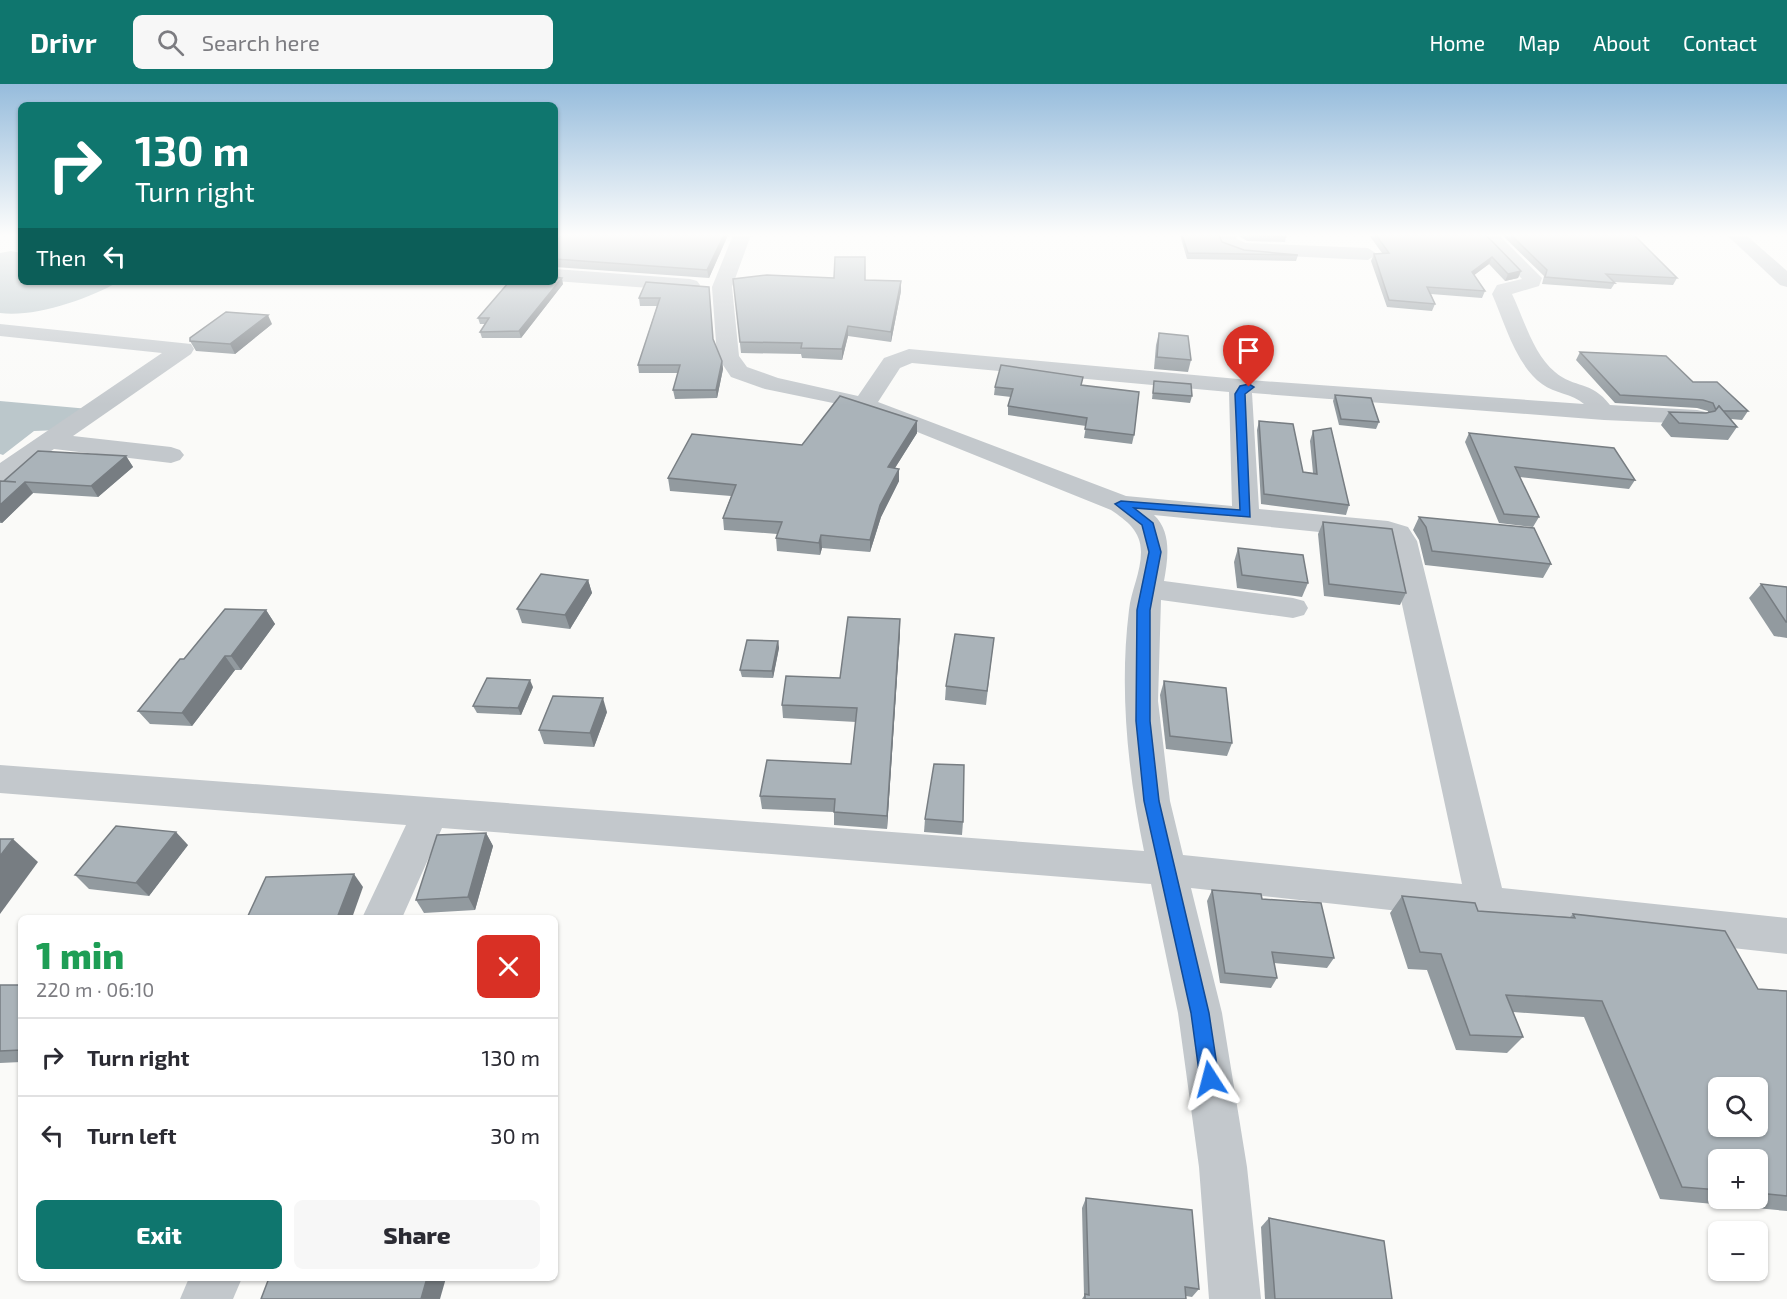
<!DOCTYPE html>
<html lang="en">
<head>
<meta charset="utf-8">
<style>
  :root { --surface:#fff; --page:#f7f7f7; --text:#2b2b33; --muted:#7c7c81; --line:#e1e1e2; --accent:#0f766e }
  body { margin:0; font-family:"Exo 2",sans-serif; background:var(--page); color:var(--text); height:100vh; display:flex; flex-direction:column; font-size:22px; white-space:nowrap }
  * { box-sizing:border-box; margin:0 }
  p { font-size:20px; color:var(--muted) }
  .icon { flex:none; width:33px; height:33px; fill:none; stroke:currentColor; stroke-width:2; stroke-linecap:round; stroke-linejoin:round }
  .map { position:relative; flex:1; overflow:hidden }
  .details { position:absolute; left:18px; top:831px; width:540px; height:366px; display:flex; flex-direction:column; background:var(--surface); border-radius:9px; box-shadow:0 2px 4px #0004 }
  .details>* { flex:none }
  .guide { position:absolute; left:18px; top:18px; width:540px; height:183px; border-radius:9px; box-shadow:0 2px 4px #0004; background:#0f766e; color:#fff; overflow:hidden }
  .buttons { position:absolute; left:1708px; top:993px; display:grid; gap:12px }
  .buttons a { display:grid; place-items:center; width:60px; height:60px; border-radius:9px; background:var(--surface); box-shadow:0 2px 4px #0004; font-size:30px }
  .pin { position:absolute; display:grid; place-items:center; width:51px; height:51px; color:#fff; margin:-62px -26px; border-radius:50% 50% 50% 0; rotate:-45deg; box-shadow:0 0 6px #0007 }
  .pin .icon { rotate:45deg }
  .me { position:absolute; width:66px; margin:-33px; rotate:351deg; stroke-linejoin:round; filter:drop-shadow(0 0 4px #0008) }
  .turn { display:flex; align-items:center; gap:21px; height:126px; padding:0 18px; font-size:27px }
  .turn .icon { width:78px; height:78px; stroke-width:2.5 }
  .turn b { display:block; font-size:42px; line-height:51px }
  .then { display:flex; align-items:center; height:57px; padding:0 18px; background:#0003; gap:12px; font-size:22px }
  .round { display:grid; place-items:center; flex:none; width:63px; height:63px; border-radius:9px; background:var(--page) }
  .overview { display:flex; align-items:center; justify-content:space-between; height:102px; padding:0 18px }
  h1 { font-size:36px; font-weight:800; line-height:45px; color:#1e9e55 }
  .cta { display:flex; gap:12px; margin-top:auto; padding:12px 18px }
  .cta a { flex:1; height:69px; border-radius:9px; background:var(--accent); color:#fff; font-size:24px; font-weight:800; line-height:69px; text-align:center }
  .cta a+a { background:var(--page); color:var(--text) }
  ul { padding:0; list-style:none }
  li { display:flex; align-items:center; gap:18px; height:78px; padding:0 18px; border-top:2px solid var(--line) }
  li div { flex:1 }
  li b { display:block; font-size:22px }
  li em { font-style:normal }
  header { display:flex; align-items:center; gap:36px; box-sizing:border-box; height:84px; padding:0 30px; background:var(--accent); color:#fff }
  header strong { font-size:28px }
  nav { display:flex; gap:33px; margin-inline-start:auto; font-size:21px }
  .search { width:420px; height:54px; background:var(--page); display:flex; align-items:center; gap:15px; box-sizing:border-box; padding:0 21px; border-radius:9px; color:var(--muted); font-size:22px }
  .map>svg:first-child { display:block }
  .water { fill:#bbc7cb }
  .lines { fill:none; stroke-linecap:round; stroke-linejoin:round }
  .street { fill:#c3c8cc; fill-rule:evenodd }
  .wall { fill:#929a9f; fill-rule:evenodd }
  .shaded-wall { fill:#777d82 }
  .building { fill:#aab3b9; stroke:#777d82; stroke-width:1.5; fill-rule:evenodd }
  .route { fill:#1a73e8; stroke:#114b97; stroke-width:1.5 }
</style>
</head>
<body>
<header>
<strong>Drivr</strong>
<div class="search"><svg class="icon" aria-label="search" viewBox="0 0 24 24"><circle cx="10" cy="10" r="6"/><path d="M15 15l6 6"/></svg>Search here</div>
<nav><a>Home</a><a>Map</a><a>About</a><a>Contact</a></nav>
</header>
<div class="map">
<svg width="1787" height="1215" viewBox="0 0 1787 1215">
  <rect width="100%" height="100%" fill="#fafaf8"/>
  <g class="water">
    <path d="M11 167 21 169V198H118C89 215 33 234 0 229V169Z"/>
    <polygon points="0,317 89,325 60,346 34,347 3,371 0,370"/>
  </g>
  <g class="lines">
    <g class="street">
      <path d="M733 151H751L732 203 739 272 747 283 778 294 858 312 884 274 909 265 1249 296 1584 320C1572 309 1555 310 1542 300 1515 280 1505 239 1492 210L1497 201 1522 195 1480 151H1499L1542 194 1539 202 1512 210C1524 235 1533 270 1555 288 1575 305 1591 296 1610 321L1697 326 1706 328 1709 333 1706 338 1697 340 1604 336 1252 309 1259 425 1388 437 1408 443 1417 457 1502 804 1787 834V870L1191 804 1222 929 1247 1083 1261 1215H1209L1199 1083 1178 929 1151 800 442 744 402 834H362L406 741 0 709V681L1144 767C1128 689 1119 606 1129 526 1131 507 1141 488 1141 468 1141 447 1127 437 1111 426L890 337 833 319 765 305 731 293 717 272 712 203ZM912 279 1229 308 1232 422 1126 412 878 318 900 284ZM1154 431 1388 455 1462 800 1183 771 1170 717 1158 617 1161 516 1293 534 1304 531 1308 524 1304 517 1293 514 1164 497C1168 475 1172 448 1154 431Z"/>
      <polygon points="1216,151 1234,151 1237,155 1246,159 1368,164 1377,170 1368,176 1243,170 1223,163"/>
      <polygon points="1727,151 1746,151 1787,187 1787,203 1780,201"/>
      <polygon points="555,185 690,195 697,197 700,201 697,205 690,207 555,197"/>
      <polygon points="0,240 191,260 194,265 191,270 73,352 171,363 180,366 184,371 180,376 171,379 54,365 9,397 0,399 0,379 162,269 0,252"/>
      <polygon points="189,1194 242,1194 233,1215 180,1215"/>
    </g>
  </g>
  <g class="wall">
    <polygon points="728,151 709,194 555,183 555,159"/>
    <polygon points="949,151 984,151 984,152"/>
    <polygon points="1180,151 1219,151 1222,158 1244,166 1298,171 1296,177 1187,175"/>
    <polygon points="1237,151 1285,151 1286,153 1285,158 1247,157"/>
    <polygon points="1369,151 1486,151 1521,187 1518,194 1505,197 1489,180 1474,191 1485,207 1482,214 1431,210 1435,220 1432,227 1387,223 1371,177 1374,170 1382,169"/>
    <polygon points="1502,151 1634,151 1677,194 1673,201 1614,198 1615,199 1611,205 1542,200 1544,192"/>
    <polygon points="733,195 901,197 901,207 891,258 848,252 842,276 802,274 801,270 741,269"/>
    <polygon points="563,200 521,254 482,254 480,248 485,240 480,240 478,234"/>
    <polygon points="709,203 713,257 722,277 723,285 717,314 675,315 673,306 678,289 639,289 638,281 657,222 640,222 639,214"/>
    <polygon points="272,240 235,270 196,267 190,257"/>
    <polygon points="1159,249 1191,276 1188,288 1154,285 1156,261"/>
    <polygon points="1580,268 1693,298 1748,327 1742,336 1731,335 1737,343 1728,356 1671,353 1661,341 1669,328 1706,329 1708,329 1708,327 1697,324 1615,319 1576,276"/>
    <polygon points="1154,297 1192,312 1190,319 1152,315"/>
    <polygon points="1081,301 1134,351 1132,360 1084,354 1086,342 1008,331 1008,322 1011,313 994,311 995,303"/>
    <polygon points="1335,311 1379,338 1376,345 1339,341 1333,317"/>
    <polygon points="917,337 917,349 895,384 899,397 881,433 870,468 822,464 820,471 777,467 776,454 777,450 724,446 723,434 731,412 670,407 668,394 802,361"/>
    <polygon points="1259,337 1303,388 1313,389 1310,357 1313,347 1349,421 1346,431 1261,420 1257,346"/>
    <polygon points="1469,349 1635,396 1629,405 1520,393 1539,433 1533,443 1499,439 1465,358"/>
    <polygon points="126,372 133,383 98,413 33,409 2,439 0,439 0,397 4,397"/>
    <polygon points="1419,433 1551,480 1543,494 1425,481 1419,456 1413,446"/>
    <polygon points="1323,438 1406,509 1400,521 1324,512 1318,450"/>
    <polygon points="1238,464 1308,499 1302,513 1237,504 1234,478"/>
    <polygon points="588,496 592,509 570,545 522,539 517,525"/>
    <polygon points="1761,500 1787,503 1787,554 1774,552 1749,514"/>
    <polygon points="266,526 275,540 241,586 235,586 192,642 150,640 138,627 184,575"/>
    <polygon points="900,535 900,549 887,745 834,741 834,728 762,725 760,712 851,680 856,638 783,634 782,621 840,594"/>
    <polygon points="994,554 986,621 945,616 946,602"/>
    <polygon points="778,557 779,564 773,594 742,593 740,586"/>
    <polygon points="1164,597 1232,659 1227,672 1166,665 1160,611"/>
    <polygon points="533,603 521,631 477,629 473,622"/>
    <polygon points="607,628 594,663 544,660 539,646"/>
    <polygon points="925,735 963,738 962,751 924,748"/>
    <polygon points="486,749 493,762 475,826 424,829 416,816"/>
    <polygon points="188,761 149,812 89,805 75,791"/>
    <polygon points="1212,806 1262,815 1334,874 1327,884 1274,879 1277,894 1271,904 1220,899 1207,817"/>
    <path d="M1402 812 1478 827 1570 833 1573 830 1758 905 1787 907V1127L1660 1115 1584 933 1513 928 1523 953 1507 969 1456 966 1427 886 1408 885 1390 829ZM1719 1076H1758V1114H1719Z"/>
    <polygon points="0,901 21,901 21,978 0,979"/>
    <polygon points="1086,1114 1199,1205 1192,1213 1186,1212 1186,1215 1082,1215 1084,1212 1082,1124"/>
    <polygon points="1269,1134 1392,1215 1265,1215 1261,1143"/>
  </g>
  <g class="shaded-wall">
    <polygon points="724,151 728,151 709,194 707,186"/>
    <polygon points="1492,173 1489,180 1469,195 1472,188"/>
    <polygon points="1521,187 1518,194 1505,197 1508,190"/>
    <polygon points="562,194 563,200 521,254 519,247"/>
    <polygon points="901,197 901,207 891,258 891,248"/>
    <polygon points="268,231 272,240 235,270 230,260"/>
    <polygon points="848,242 848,252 842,276 842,265"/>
    <polygon points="722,277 723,285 717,314 716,306"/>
    <polygon points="917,337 917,349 888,395 888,383"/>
    <polygon points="126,372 133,383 98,413 91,402"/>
    <polygon points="899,385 899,397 881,433 870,468 870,456 880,421"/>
    <polygon points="25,398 33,409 2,439 0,437 0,421"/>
    <polygon points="821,451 822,464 820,471 819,459"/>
    <polygon points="588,496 592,509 570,545 565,531"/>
    <polygon points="266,526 275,540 241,586 231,572"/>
    <polygon points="900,535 900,549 887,745 887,732"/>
    <polygon points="778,557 779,564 773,594 772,587"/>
    <polygon points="225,572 235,586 192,642 182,629"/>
    <polygon points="530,596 533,603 521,631 518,624"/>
    <polygon points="603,614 607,628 594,663 590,649"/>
    <polygon points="176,748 188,761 149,812 136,799"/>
    <polygon points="486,749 493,762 475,826 468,813"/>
    <polygon points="13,755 38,778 0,830 0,772"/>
    <polygon points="354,790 363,803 352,834 337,834"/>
    <polygon points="427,1194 446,1194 440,1215 421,1215"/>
  </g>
  <g class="building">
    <polygon points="561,151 724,151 707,186 555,175 555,159"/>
    <polygon points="1182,151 1219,151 1222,158 1244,166 1298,171 1188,169"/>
    <polygon points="1247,151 1285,151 1286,153 1248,151"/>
    <polygon points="1376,151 1486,151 1521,187 1508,190 1492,173 1472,188 1485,207 1427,203 1435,220 1389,216 1374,170 1389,169"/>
    <polygon points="1511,151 1634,151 1677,194 1606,190 1615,199 1545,193 1547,186"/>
    <polygon points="835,173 865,173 865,196 901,197 891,248 848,242 842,265 801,264 802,259 740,258 733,195 767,191 834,194"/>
    <polygon points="555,193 562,194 519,247 480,248 489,234 478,234 509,198 555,198"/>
    <polygon points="646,198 709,203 713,255 722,277 716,306 673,306 680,281 638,281 660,214 639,214"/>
    <polygon points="226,228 268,231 230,260 190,257 190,254"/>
    <polygon points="1159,249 1188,252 1191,276 1157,273"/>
    <polygon points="1580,268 1666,272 1693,298 1717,298 1748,327 1723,327 1719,322 1716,326 1713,319 1703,316 1620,311"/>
    <polygon points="1001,281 1083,293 1081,301 1139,308 1134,351 1085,345 1087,334 1008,322 1013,305 995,303"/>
    <polygon points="1154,297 1191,300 1192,312 1153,309"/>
    <polygon points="1335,311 1371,314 1379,338 1341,335"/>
    <polygon points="840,312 917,337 888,383 899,385 880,421 870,456 821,451 819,459 776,454 782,438 723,434 736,401 668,394 692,350 802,361"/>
    <polygon points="1719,322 1737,343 1679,339 1669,328 1706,329 1715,327"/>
    <polygon points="1259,337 1293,340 1303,388 1317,390 1313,347 1331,344 1349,421 1264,410"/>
    <polygon points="1469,349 1614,364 1635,396 1515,383 1539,433 1504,430"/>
    <polygon points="38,367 126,372 91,402 25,398 0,421 0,397 16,398 4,397"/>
    <polygon points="1419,433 1534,444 1551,480 1432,467 1426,443"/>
    <polygon points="1323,438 1392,445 1406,509 1329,500"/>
    <polygon points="1238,464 1303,471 1308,499 1242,491"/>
    <polygon points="541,490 588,496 565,531 517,525"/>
    <polygon points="1761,500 1787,503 1787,538 1786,538"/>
    <polygon points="225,525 266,526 231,572 225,572 182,629 138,627 180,575 184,575"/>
    <polygon points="848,533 900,535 887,732 834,728 835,715 760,712 767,676 851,680 857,624 782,621 786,592 840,594"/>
    <polygon points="955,550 994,554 987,607 946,602"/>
    <polygon points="747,556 778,557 772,587 740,586"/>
    <polygon points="487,594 530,596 518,624 473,622"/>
    <polygon points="1164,597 1226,604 1232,659 1170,652"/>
    <polygon points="553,612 603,614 590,649 539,646"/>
    <polygon points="934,680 964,681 963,738 925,735"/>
    <polygon points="116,742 176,748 136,799 75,791"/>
    <polygon points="486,749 468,813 416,816 437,751"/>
    <polygon points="0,755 13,755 0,772"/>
    <polygon points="354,790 337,834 247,834 266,793"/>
    <polygon points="1212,806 1261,810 1262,815 1321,819 1334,874 1272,868 1277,894 1225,889"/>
    <path d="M1402 812 1475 819 1478 827 1575 834 1573 830 1725 847 1758 905 1787 907V1112L1758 1109V1076H1719V1106L1682 1103 1602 917 1506 911 1523 953 1470 951 1441 870 1420 868ZM1719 1004H1758V1042H1719Z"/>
    <polygon points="0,901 21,901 21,966 0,967"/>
    <polygon points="1086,1114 1192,1126 1199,1205 1185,1203 1186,1215 1085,1215 1085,1210 1089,1211"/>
    <polygon points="1269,1134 1384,1157 1392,1215 1275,1215"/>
    <polygon points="269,1194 427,1194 421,1215 261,1215"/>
  </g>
  <linearGradient id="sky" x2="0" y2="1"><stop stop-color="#96bcdc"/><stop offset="0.47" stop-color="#fdfdfc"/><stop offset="1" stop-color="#fdfdfc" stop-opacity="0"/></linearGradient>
  <rect width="1787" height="321" fill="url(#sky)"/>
  <polygon class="route" points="1249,300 1254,303 1245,310 1250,433 1134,424 1153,439 1161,468 1150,526 1150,637 1159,717 1209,929 1219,995 1216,1001 1210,1004 1203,1001 1200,995 1191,929 1144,717 1136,637 1137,526 1149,468 1142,441 1115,420 1121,417 1240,426 1235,310 1240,302"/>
</svg>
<div class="buttons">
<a><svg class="icon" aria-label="search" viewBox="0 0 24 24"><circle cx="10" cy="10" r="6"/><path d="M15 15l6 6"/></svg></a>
<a>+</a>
<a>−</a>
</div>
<div class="pin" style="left:1249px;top:303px;background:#d93025"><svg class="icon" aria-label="arrive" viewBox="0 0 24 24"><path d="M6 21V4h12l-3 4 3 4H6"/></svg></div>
<svg class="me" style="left:1210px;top:995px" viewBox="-20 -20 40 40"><path d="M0-17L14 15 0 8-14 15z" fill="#1a73e8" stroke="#fff" stroke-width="4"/></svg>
<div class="guide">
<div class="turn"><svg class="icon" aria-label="right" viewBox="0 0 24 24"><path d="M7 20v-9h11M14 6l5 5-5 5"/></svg><div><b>130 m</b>Turn right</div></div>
<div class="then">Then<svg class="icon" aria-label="left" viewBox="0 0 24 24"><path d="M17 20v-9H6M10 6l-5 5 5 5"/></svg></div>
</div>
<section class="details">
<div class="overview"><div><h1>1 min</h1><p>220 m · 06:10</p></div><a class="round" style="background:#d93025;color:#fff"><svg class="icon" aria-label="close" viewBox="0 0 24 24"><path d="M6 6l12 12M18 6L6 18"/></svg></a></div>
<ul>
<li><svg class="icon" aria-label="right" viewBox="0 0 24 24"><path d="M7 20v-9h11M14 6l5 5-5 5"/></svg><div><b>Turn right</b></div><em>130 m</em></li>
<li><svg class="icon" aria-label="left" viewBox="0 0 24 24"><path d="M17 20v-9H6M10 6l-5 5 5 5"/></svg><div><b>Turn left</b></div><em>30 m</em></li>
</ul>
<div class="cta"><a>Exit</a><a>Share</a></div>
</section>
</div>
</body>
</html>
